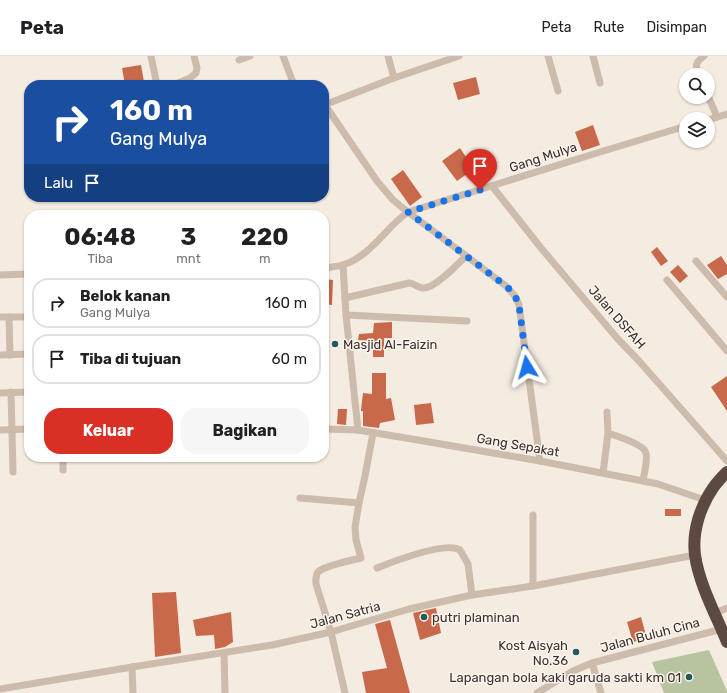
<!DOCTYPE html>
<html lang="id">
<head>
<meta charset="utf-8">
<style>
  :root { --surface:#fff; --page:#f6f6f6; --text:#202124; --muted:#757577; --line:#e0e0e0; --accent:#d93025 }
  body { margin:0; font-family:Rubik,sans-serif; background:var(--page); color:var(--text); height:100vh; display:flex; flex-direction:column; font-size:15px; white-space:nowrap }
  * { box-sizing:border-box; margin:0 }
  p { font-size:13px; color:var(--muted) }
  .icon { flex:none; width:22px; height:22px; fill:none; stroke:currentColor; stroke-width:2; stroke-linecap:round; stroke-linejoin:round }
  .map { position:relative; flex:1; overflow:hidden }
  .sheet { position:absolute; left:24px; top:154px; width:305px; height:252px; display:flex; flex-direction:column; background:var(--surface); border-radius:16px; box-shadow:0 1px 3px #0004 }
  .sheet>* { flex:none }
  .top-card { position:absolute; left:24px; top:24px; width:305px; height:122px; border-radius:16px; box-shadow:0 1px 3px #0004; background:#1a4fa0; color:#fff; overflow:hidden }
  .tools { position:absolute; left:679px; top:12px; display:grid; gap:8px }
  .tools a { display:grid; place-items:center; width:36px; height:36px; border-radius:50%; background:var(--surface); box-shadow:0 1px 3px #0004; font-size:20px }
  .pin { position:absolute; display:grid; place-items:center; width:34px; height:34px; color:#fff; margin:-41px -17px; border-radius:50% 50% 50% 0; rotate:-45deg; box-shadow:0 0 4px #0007 }
  .pin .icon { rotate:45deg }
  .me { position:absolute; width:44px; margin:-22px; rotate:352deg; stroke-linejoin:round; filter:drop-shadow(0 0 3px #0008) }
  .turn { display:flex; align-items:center; gap:14px; height:84px; padding:0 20px; font-size:18px }
  .turn .icon { width:52px; height:52px; stroke-width:2.5 }
  .turn b { display:block; font-size:28px; line-height:34px }
  .then { display:flex; align-items:center; height:38px; padding:0 20px; background:#0003; gap:8px; font-size:15px }
  .eta { display:flex; justify-content:space-evenly; align-items:center; height:68px; text-align:center }
  .eta b { font-size:24px; font-weight:700; line-height:28px }
  .primary-button { display:flex; gap:8px; margin-top:auto; padding:8px 20px }
  .primary-button a { flex:1; height:46px; border-radius:16px; background:var(--accent); color:#fff; font-size:16px; font-weight:700; line-height:46px; text-align:center }
  .primary-button a+a { background:var(--page); color:var(--text) }
  ul { padding:0; list-style:none }
  li { display:flex; align-items:center; gap:12px; height:50px; margin:0 8px 6px; padding:0 12px; border:2px solid var(--line); border-radius:16px }
  li div { flex:1 }
  li b { display:block; font-size:15px }
  li em { font-style:normal }
  header { display:flex; align-items:center; gap:24px; box-sizing:border-box; height:56px; padding:0 20px; background:var(--surface); border-bottom:1px solid var(--line) }
  header strong { font-size:19px }
  nav { display:flex; gap:22px; margin-inline-start:auto; font-size:14px }
  .map>svg:first-child { display:block }
  .green { fill:#b8c4a0 }
  .building { fill:#c8694b }
  .lines { fill:none; stroke-linecap:round; stroke-linejoin:round }
  .street { stroke:#cdbbac; stroke-width:7 }
  .highway { stroke:#5c4a42; stroke-width:12 }
  .route { stroke:#1a73e8; stroke-width:7; stroke-dasharray:0 12.6 }
  .poi-dot { fill:#1f5a5e; stroke:#fbf5ee; stroke-width:1.5 }
  .labels { text-anchor:middle; dominant-baseline:central; stroke-width:3; stroke-linejoin:round; paint-order:stroke }
  .street-label { font-size:13px; fill:#3b302b; stroke:#fbf5ee }
  .poi-label { font-size:13px; fill:#3b302b; stroke:#fbf5ee; text-anchor:start }
</style>
</head>
<body>
<header>
<strong>Peta</strong>
<nav><a>Peta</a><a>Rute</a><a>Disimpan</a></nav>
</header>
<div class="map">
<svg width="727" height="637" viewBox="0 0 727 637">
  <rect width="100%" height="100%" fill="#f4ebe1"/>
  <polygon class="green" points="709,594 727,635 727,637 664,637 652,606"/>
  <g class="building">
    <polygon points="141,9 144,26 125,29 122,12"/>
    <polygon points="476,21 480,38 458,44 453,27"/>
    <polygon points="593,69 600,89 582,95 575,76"/>
    <polygon points="460,92 474,113 457,125 442,105"/>
    <polygon points="403,114 422,141 410,150 391,123"/>
    <polygon points="657,191 668,205 661,210 651,196"/>
    <polygon points="721,200 727,209 727,218 718,223 707,209"/>
    <polygon points="678,209 688,220 680,227 670,216"/>
    <polygon points="324,223 333,224 332,249 324,248"/>
    <polygon points="392,266 392,282 384,282 384,301 373,301 373,285 358,284 359,278 373,277 374,267"/>
    <polygon points="372,317 386,317 386,343 391,342 395,364 380,367 379,372 363,370 363,355 361,355 361,354 363,337 372,338"/>
    <polygon points="727,320 727,355 711,331"/>
    <polygon points="431,347 434,367 416,369 414,349"/>
    <polygon points="338,353 347,353 346,369 337,368"/>
    <rect x="665" y="453" width="16" height="7"/>
    <polygon points="176,536 181,597 155,601 152,537"/>
    <polygon points="436,552 441,577 420,584 413,557"/>
    <polygon points="231,556 233,586 225,591 215,593 214,579 196,580 193,564"/>
    <polygon points="641,561 647,583 633,586 627,566"/>
    <polygon points="390,564 410,637 366,637 362,616 387,612 375,568"/>
  </g>
  <g class="lines">
    <g class="street">
      <polyline points="151,0 157,29"/>
      <polyline points="283,0 294,29"/>
      <polyline points="548,0 558,35"/>
      <polyline points="593,0 600,27"/>
      <polyline points="239,4 250,0"/>
      <path d="M699 19C695 10 695 6 704 0"/>
      <polyline points="394,22 459,0"/>
      <polyline points="173,29 190,22 196,17 197,12 194,0"/>
      <polyline points="708,40 717,61"/>
      <polyline points="324,49 394,22 388,0"/>
      <polyline points="325,49 366,109 377,125 393,144 408,156 506,230 515,240 519,249 540,405"/>
      <polyline points="708,64 727,58"/>
      <polyline points="492,130 541,192 617,282 639,305 727,405"/>
      <polyline points="696,205 727,241"/>
      <polyline points="343,209 346,259 358,374"/>
      <path d="M324 212C330 211 337 211 343 209 371 200 385 172 408 156L600 96 686 70"/>
      <polyline points="0,219 29,218"/>
      <polyline points="667,224 727,295"/>
      <path d="M345 242 409 227C414 227 418 232 423 232 434 233 458 208 466 200"/>
      <polyline points="346,259 467,265"/>
      <polyline points="0,261 29,261"/>
      <polyline points="9,261 10,299"/>
      <polyline points="0,299 29,298"/>
      <polyline points="11,336 13,416"/>
      <polyline points="0,337 29,336"/>
      <path d="M607 356 608 377C616 380 644 388 646 397 648 403 644 418 643 425"/>
      <polyline points="324,373 358,374 412,383 540,405 643,425 658,428 705,444"/>
      <polyline points="0,374 29,373"/>
      <polyline points="63,414 63,401"/>
      <polyline points="603,417 608,377"/>
      <polyline points="300,442 359,447"/>
      <path d="M377 512C394 505 437 489 454 492 456 492 458 493 460 494L468 508 472 539"/>
      <polyline points="533,530 533,459"/>
      <polyline points="715,557 727,552"/>
      <polyline points="224,597 225,637"/>
      <polyline points="592,607 601,637"/>
      <polyline points="132,611 133,637"/>
      <polyline points="0,633 132,611 272,589 331,576 409,553 472,539 533,530 695,499"/>
      <path d="M345 637 331 576 316 528C316 524 315 520 318 516 324 510 352 504 361 502L356 484 355 471 359 447 365 420 373 377"/>
      <polyline points="537,637 573,615 592,607 722,573"/>
    </g>
    <path class="highway" d="M727 416C722 421 717 426 713 432 700 451 692 476 695 499 699 528 716 559 727 586"/>
  </g>
  <g class="lines">
    <path class="route" d="M480 134 408 156 506 230C513 236 516 241 519 249L527 311"/>
  </g>
  <g class="poi-dot">
    <circle cx="335" cy="288" r="4"/>
    <circle cx="424" cy="561" r="4"/>
    <circle cx="576" cy="596" r="4"/>
    <circle cx="689" cy="621" r="4"/>
  </g>
  <g class="labels">
    <g class="street-label">
      <text transform="translate(543 101) rotate(-18)">Gang Mulya</text>
      <text transform="translate(617 261) rotate(49)">Jalan DSFAH</text>
      <text transform="translate(518 389) rotate(10)">Gang Sepakat</text>
      <text transform="translate(345 559) rotate(-15)">Jalan Satria</text>
      <text transform="translate(650 579) rotate(-15)">Jalan Buluh Cina</text>
    </g>
    <g class="poi-label">
      <text x="343" y="288">Masjid Al-Faizin</text>
      <text x="432" y="561">putri plaminan</text>
      <text x="568" y="589" text-anchor="end">Kost Aisyah<tspan x="568" dy="15">No.36</tspan></text>
      <text x="681" y="621" text-anchor="end">Lapangan bola kaki garuda sakti km 01</text>
    </g>
  </g>
</svg>
<div class="tools">
<a><svg class="icon" aria-label="search" viewBox="0 0 24 24"><circle cx="10" cy="10" r="6"/><path d="M15 15l6 6"/></svg></a>
<a><svg class="icon" aria-label="layers" viewBox="0 0 24 24"><path d="M12 4l9 5-9 5-9-5zM3 14l9 5 9-5"/></svg></a>
</div>
<div class="pin" style="left:480px;top:134px;background:#d93025"><svg class="icon" aria-label="arrive" viewBox="0 0 24 24"><path d="M6 21V4h12l-3 4 3 4H6"/></svg></div>
<svg class="me" style="left:527px;top:311px" viewBox="-20 -20 40 40"><path d="M0-17L14 15 0 8-14 15z" fill="#1a73e8" stroke="#fff" stroke-width="4"/></svg>
<div class="top-card">
<div class="turn"><svg class="icon" aria-label="right" viewBox="0 0 24 24"><path d="M7 20v-9h11M14 6l5 5-5 5"/></svg><div><b>160 m</b>Gang Mulya</div></div>
<div class="then">Lalu<svg class="icon" aria-label="arrive" viewBox="0 0 24 24"><path d="M6 21V4h12l-3 4 3 4H6"/></svg></div>
</div>
<section class="sheet">
<div class="eta">
<div><b>06:48</b><p>Tiba</p></div>
<div><b>3</b><p>mnt</p></div>
<div><b>220</b><p>m</p></div>
</div>
<ul>
<li><svg class="icon" aria-label="right" viewBox="0 0 24 24"><path d="M7 20v-9h11M14 6l5 5-5 5"/></svg><div><b>Belok kanan</b><p>Gang Mulya</p></div><em>160 m</em></li>
<li><svg class="icon" aria-label="arrive" viewBox="0 0 24 24"><path d="M6 21V4h12l-3 4 3 4H6"/></svg><div><b>Tiba di tujuan</b></div><em>60 m</em></li>
</ul>
<div class="primary-button"><a>Keluar</a><a>Bagikan</a></div>
</section>
</div>
</body>
</html>
